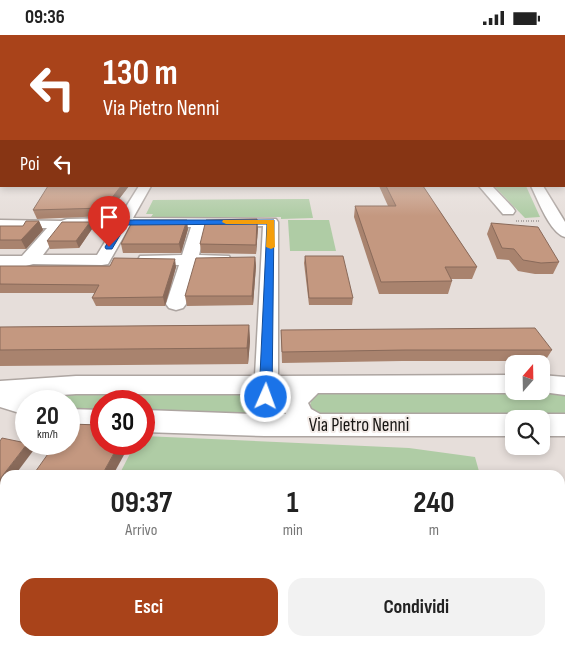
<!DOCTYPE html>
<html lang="it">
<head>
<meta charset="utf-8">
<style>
  :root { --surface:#fff; --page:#f2f2f2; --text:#222; --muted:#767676; --accent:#a9431a }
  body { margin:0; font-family:"Sofia Sans Condensed",sans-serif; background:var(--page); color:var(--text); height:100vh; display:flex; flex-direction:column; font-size:19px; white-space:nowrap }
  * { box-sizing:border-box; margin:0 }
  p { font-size:16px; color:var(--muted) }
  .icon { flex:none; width:28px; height:28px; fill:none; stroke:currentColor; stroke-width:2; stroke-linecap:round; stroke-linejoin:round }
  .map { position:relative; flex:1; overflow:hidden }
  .sheet { position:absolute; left:0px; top:435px; width:565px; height:176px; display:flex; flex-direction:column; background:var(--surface); border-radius:15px 15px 0 0; box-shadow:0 2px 8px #0003 }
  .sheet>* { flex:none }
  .top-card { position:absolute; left:0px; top:0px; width:565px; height:152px; box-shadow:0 2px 8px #0003; background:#a9431a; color:#fff; overflow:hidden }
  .needle { width:32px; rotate:20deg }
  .controls { position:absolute; left:505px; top:320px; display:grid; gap:10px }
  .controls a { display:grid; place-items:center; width:45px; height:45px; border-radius:10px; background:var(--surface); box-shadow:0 2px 8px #0003; font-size:25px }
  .speed { position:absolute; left:15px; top:355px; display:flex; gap:10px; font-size:25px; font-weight:700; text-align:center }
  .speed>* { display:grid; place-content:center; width:65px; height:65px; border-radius:50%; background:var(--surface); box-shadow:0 2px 8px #0003; line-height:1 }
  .speed small { font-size:12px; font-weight:400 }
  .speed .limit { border:8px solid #d22; background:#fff; color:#111 }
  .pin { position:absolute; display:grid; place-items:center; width:42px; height:42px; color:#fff; margin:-51px -21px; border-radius:50% 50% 50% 0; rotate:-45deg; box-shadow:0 0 5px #0007 }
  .pin .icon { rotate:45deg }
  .me { position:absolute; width:55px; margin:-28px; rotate:2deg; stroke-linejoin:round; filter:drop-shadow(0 0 4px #0008) }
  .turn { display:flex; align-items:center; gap:18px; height:105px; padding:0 20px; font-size:22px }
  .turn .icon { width:65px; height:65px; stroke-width:2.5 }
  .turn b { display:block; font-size:35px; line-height:42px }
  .then { display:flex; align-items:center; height:48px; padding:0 20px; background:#0003; gap:10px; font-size:19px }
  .eta { display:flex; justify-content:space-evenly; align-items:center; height:85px; text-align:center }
  .eta b { font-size:30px; font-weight:700; line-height:35px }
  .cta { display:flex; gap:10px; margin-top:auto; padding:10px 20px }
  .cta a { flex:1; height:58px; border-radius:15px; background:var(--accent); color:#fff; font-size:20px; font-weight:700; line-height:58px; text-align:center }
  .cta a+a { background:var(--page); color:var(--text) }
  .status { display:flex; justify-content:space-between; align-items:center; height:35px; padding:0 25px; background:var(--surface); direction:ltr }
  .status svg { height:14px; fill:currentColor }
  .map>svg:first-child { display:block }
  .green { fill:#afcca5 }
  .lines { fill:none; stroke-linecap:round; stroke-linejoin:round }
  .minor-casing { stroke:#ada5a1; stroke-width:3 }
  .secondary-casing { stroke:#ada5a1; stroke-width:2 }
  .path { stroke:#787370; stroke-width:2; stroke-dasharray:0.5 2; stroke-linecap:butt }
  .minor { fill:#fff; fill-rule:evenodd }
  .secondary { fill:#ffeaec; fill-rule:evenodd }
  .wall { fill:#a9836e }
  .shaded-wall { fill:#896a5a }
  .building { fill:#c49880; stroke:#896a5a }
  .route { fill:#1a73e8; stroke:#114b97 }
  .slow { fill:#f59e0b }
  .labels { text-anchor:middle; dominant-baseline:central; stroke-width:4; stroke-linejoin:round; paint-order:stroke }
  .near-street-label { font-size:19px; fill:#171513; stroke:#f3ebe7 }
</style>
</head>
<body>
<div class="status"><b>09:36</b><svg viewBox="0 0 49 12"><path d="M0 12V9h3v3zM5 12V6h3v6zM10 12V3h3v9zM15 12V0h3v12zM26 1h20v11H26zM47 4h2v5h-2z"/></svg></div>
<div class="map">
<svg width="565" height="611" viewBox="0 0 565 611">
  <rect width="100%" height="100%" fill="#e6deda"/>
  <g class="green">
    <polygon points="494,151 526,151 540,182 525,183"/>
    <polygon points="309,164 313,183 281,184 281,182 151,182 153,179 146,179 153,165"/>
    <polygon points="288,185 329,185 336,216 290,216"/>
    <polygon points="257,355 254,381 144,378 144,366 101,366 101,377 70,376 69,366 59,366 66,360 80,356"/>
    <polygon points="346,356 565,359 565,381 317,385 309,374 312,363 320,357"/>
    <polygon points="144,401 409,413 475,422 480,440 119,440 135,409 144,409"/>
    <polygon points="560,472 565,473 565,611 541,611 540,606 560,606"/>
    <polygon points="5,564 5,606 522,606 523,611 0,611 0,571"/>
  </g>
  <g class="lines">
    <g class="minor-casing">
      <g id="minor">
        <path d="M139 151H151L133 183 276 184 278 187V341L514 340V356H520L514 358H318L308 368 311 374 320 379H514L524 384H514V401H265L144 397V375L253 379 254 359H76L32 362 36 366H26V380L0 372V346L76 341H255L263 191 206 192 199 220 229 221 231 225 229 229 196 230 186 269 183 273 176 275 169 273 166 269 179 230 140 229 138 225 140 221 182 220 191 192H129L108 229 102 230 33 229 26 231H0V221H22L47 193H0V185L61 186 67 184 119 183ZM64 192H114L97 220H43ZM278 359H288C283 367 282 371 286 379H278Z"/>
        <polygon points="479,151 492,151 513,173 515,176 513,179 503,179"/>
        <path d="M531 151H543L565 187V202C550 198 538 165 531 151Z"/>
        <polygon points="541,340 565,342 565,360 535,356 541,356"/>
        <polygon points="69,374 101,375 101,395 69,394"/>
        <polygon points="541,379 565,379 565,401 541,401 541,384 531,384"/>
      </g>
    </g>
    <g class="secondary-casing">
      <rect id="secondary" x="564" y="95" width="1" height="7"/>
    </g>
    <polyline class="path" points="516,186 540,186"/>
    <use href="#minor" class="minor"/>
    <use href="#secondary" class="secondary"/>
  </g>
  <g class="wall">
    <polygon points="129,151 106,181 37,184 33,175"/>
    <polygon points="379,151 423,151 477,232 472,244 451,244 452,246 448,259 379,259 354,182 355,171 388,171"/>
    <polygon points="39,186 43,195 26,214 0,214 0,191 23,191"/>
    <polygon points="491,188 559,227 553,239 535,239 518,236 509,225 497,224 487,199"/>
    <polygon points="258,193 256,219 201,218 200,209"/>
    <polygon points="92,194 79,213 50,214 47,206"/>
    <polygon points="188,194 181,218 123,218 121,209"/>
    <polygon points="305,221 353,263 352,270 309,270 304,228"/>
    <polygon points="255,222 256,231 253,270 187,271 185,261"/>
    <polygon points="0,231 176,232 165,271 96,271 92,263 95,258 0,258"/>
    <polygon points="249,290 250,306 248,329 0,331 0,292"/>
    <polygon points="281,295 552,315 545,326 402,326 282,328"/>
  </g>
  <g class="shaded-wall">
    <rect x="0" y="142" width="1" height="8"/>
    <polygon points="121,151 129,151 106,181 104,173"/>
    <polygon points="257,184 258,193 256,219 256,210"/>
    <polygon points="187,185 188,194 181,218 179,209"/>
    <polygon points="39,186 43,195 26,214 21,205"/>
    <polygon points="90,187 92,194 79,213 76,206"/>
    <polygon points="255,222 256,231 253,270 252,261"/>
    <polygon points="175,224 176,232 165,271 163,262"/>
    <polygon points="249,290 250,306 248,329 247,313"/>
    <polygon points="27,409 28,409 33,416 15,440 5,440 5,454 0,461 0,444"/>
    <polygon points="119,409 130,409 113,440 102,440"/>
    <polygon points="5,508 5,526 0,534 0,515"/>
  </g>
  <g class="building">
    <rect x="0" y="95" width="1" height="47"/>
    <polygon points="48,151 121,151 104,173 33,175"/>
    <polygon points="386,151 423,151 477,232 445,232 452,246 381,247 355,171 396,171"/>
    <polygon points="257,184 256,210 200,209 206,185"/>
    <polygon points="133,185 187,185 179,209 121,209"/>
    <polygon points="26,186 39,186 21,205 0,205 0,191 23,191"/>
    <polygon points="62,187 90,187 76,206 47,206"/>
    <polygon points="491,188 538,192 559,227 541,228 523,225 514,214 502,213"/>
    <polygon points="305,221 343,221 353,263 309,263"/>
    <polygon points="255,222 252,261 185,261 196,223"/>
    <polygon points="114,223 175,224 163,262 92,263 99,250 0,249 0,231 110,231"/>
    <polygon points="249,290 247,313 0,315 0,292"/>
    <polygon points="535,293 552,315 405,315 282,317 281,295"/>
    <polygon points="69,389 101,390 101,409 119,409 102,440 33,440 55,409 69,409"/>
    <polygon points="2,403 26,408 27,409 0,444 0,406"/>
    <polygon points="5,482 5,494 0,493 0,489"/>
    <polygon points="0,495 5,496 5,508 0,515"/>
  </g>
  <linearGradient id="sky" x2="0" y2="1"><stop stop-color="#72a8cf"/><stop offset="0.52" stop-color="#f4f0ee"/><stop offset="1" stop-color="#f4f0ee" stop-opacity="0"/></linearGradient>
  <rect width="565" height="181" fill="url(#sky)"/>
  <polygon class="route" points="124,185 274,185 272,362 270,366 261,366 259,362 267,189 126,190 112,214 106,214 105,212 120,188"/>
  <polygon class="slow" points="223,185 274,185 275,212 271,214 266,212 267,189 226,189 222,187"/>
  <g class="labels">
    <g class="near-street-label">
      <text x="359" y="390">Via Pietro Nenni</text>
    </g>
  </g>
</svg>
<div class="controls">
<a><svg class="needle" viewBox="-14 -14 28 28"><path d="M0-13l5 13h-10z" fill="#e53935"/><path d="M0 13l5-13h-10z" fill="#767676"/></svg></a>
<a><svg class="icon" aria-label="search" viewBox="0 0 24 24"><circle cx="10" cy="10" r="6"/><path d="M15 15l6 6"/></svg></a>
</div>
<div class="speed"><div>20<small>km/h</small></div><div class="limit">30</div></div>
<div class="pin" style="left:109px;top:212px;background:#d93025"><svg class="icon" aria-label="arrive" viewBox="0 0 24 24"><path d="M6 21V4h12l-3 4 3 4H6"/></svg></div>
<svg class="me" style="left:266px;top:362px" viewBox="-20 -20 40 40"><circle r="17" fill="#1a73e8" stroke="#fff" stroke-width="3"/><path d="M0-11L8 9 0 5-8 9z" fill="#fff"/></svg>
<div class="top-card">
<div class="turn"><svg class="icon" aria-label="left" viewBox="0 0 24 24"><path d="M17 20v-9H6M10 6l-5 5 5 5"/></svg><div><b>130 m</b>Via Pietro Nenni</div></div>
<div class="then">Poi<svg class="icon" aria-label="left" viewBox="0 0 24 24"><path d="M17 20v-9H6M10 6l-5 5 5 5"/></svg></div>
</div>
<section class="sheet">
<div class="eta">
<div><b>09:37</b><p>Arrivo</p></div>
<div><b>1</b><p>min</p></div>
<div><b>240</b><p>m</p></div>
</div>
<div class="cta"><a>Esci</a><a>Condividi</a></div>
</section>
</div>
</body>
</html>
